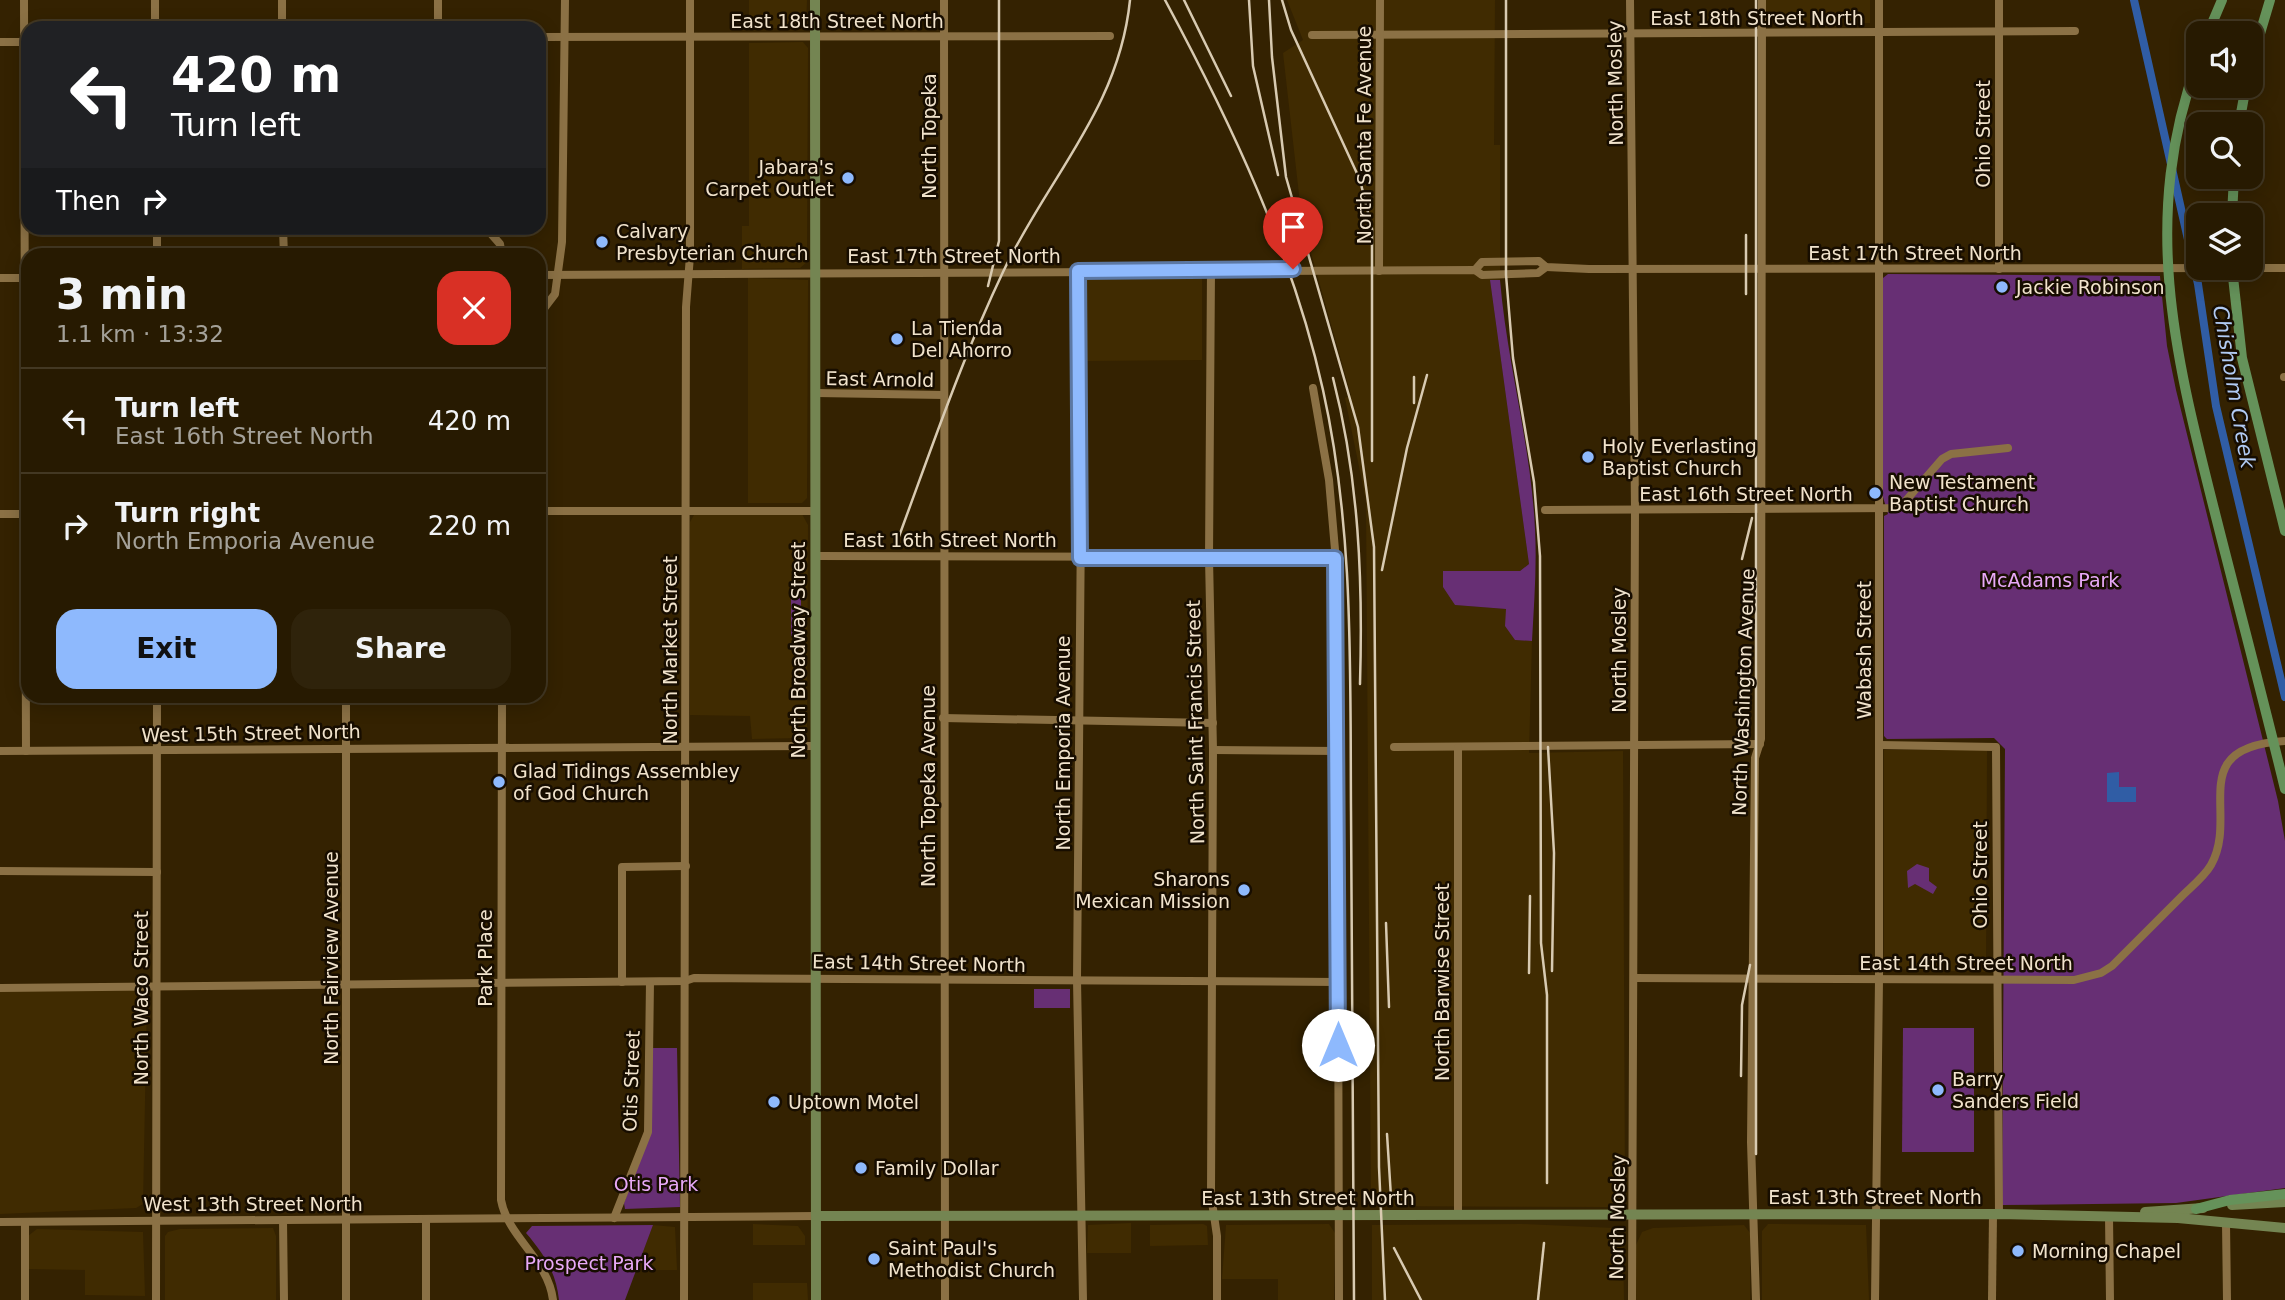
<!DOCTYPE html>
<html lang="en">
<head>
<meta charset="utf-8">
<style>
  :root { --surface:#271a01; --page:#2f230b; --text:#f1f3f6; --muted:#a4a199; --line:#433823; --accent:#8eb9fd }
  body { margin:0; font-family:"DejaVu Sans",sans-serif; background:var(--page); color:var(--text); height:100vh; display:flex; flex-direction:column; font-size:26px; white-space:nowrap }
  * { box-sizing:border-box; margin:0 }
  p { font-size:23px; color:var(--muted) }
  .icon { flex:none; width:38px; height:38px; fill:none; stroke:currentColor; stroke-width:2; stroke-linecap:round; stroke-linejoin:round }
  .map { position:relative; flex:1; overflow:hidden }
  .drawer { position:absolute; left:21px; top:248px; width:525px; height:455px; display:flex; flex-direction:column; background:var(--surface); border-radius:21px; box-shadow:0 4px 18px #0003,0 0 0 2px var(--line) }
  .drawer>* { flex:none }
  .banner { position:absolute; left:21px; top:21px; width:525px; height:214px; border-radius:21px; box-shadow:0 4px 18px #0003,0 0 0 2px var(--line); background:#202124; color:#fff; overflow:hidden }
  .controls { position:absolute; left:2186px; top:21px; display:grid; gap:14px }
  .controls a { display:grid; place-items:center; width:77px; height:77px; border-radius:14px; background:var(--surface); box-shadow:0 4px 18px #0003,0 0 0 2px var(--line); font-size:35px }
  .pin { position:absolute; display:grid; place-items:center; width:60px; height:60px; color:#fff; margin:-72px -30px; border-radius:50% 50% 50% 0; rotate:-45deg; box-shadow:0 0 7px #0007 }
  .pin .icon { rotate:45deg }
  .me { position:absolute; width:77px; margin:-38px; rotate:0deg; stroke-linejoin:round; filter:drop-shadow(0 0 5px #0008) }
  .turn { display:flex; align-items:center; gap:24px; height:147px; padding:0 35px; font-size:32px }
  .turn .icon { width:91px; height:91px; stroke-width:2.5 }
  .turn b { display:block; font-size:49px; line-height:60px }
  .then { display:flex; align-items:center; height:66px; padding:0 35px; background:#0003; gap:14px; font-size:26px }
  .round { display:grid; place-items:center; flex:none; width:74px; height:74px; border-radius:21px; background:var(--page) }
  .summary { display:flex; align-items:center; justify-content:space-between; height:119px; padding:0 35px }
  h1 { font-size:42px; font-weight:800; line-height:52px }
  .cta { display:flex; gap:14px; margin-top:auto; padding:14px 35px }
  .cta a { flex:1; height:80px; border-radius:21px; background:var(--accent); color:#111; font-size:28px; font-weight:800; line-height:80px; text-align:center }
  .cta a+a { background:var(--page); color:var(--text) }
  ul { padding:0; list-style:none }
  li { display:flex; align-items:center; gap:21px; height:105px; padding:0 35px; border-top:2px solid var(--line) }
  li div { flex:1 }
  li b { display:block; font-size:26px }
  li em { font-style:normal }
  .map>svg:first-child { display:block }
  .built { fill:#402b01 }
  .green { fill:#672f74 }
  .water { fill:#305da5 }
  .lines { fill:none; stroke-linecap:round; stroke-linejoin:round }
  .canal { stroke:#305da5; stroke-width:8 }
  .minor { stroke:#8b7145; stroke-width:8 }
  .major { stroke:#748552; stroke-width:10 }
  .highway { stroke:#65925a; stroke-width:10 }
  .rail { stroke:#d8cab1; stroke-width:2.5 }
  .route-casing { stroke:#5c78a4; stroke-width:18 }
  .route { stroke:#8eb9fd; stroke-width:12 }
  .poi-dot { fill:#8eb9fd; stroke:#170d00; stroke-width:2.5 }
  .labels { text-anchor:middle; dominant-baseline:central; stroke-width:5; stroke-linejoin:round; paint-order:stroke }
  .street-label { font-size:19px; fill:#f1e3cc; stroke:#170d00 }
  .poi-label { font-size:19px; fill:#f1e3cc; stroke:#170d00; text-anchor:start }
  .park-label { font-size:19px; fill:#e8a9f7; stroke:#170d00 }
  .water-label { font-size:21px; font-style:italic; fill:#b1caf2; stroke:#170d00 }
</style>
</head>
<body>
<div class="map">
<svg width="2285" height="1300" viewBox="0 0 2285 1300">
  <rect width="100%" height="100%" fill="#342201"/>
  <g class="built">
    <polygon points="749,0 807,0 806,27 749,29"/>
    <polygon points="1287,0 1495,0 1494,145 1500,145 1500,280 1490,280 1529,564 1520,571 1444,571 1455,605 1506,609 1515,640 1532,641 1529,753 1623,751 1625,1196 1619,1204 1612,1207 1371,1206 1366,501 1345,398 1351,395 1302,221 1283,53 1303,40"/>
    <rect x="1766" y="0" width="104" height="23"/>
    <polygon points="803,42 808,48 807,262 800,268 742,269 742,226 749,226 749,43"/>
    <polygon points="1199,275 1202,278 1202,360 1085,361 1086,278"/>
    <polygon points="748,278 808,280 807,498 802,503 748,503"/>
    <polygon points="802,514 808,525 807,733 801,738 752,739 750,716 690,715 690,522 694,515 699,515"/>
    <polygon points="1884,750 1987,750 1986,972 1884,969"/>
    <polygon points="145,990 147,997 143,1204 136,1208 0,1214 0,991"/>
    <polygon points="1131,1223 1131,1253 1087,1253 1088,1225"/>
    <polygon points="753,1224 798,1226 805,1236 805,1245 753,1245"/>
    <polygon points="1203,1224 1207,1226 1208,1245 1150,1246 1150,1225"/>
    <polygon points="1329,1224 1335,1233 1334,1300 1278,1300 1278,1279 1222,1279 1226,1225"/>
    <polygon points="1522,1224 1614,1228 1619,1232 1623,1246 1624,1300 1372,1300 1372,1225"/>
    <polygon points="1768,1224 1866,1225 1869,1300 1762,1300 1762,1231"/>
    <polygon points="653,1225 675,1227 677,1270 636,1270"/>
    <polygon points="1744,1225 1750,1233 1750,1300 1636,1300 1636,1245 1642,1232 1653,1228"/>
    <polygon points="273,1228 276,1236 276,1300 165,1300 165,1236 168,1232 180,1229"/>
    <polygon points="37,1229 143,1232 145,1296 85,1295 85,1270 28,1269 28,1236"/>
    <polygon points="753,1283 807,1283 808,1300 753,1300"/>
  </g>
  <g class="green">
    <polygon points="1888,274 2160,276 2167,346 2176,390 2278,801 2285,841 2285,1188 2176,1203 2002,1205 2005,749 1994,738 1887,739 1884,736 1884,516 1888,514 1883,497 1883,278"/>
    <path d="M1490 280H1500C1507 363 1531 445 1535 529 1537 566 1534 604 1532 641L1515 640 1505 626 1506 609 1455 605 1443 587V571H1520L1529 564Z"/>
    <polygon points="791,590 801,590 801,638 791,636"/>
    <polygon points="1917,864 1929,868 1929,881 1937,887 1933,894 1915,884 1908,888 1907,871"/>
    <rect x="1034" y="989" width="36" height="19"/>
    <polygon points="1903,1028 1974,1028 1974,1152 1902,1152"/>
    <polygon points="651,1048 677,1048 680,1207 625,1209 624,1203 650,1132"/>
    <path d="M653 1225 625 1300H559C556 1272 544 1254 526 1233L532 1226Z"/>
  </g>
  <polygon class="water" points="2119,772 2119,787 2136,787 2136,802 2107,802 2107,773"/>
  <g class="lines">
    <polyline class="canal" points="2134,0 2198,284 2216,406 2285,697"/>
    <g class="minor">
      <polyline points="24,0 26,751"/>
      <polyline points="155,0 155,28"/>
      <polyline points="282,0 282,28"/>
      <polyline points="438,0 438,28"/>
      <polyline points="944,0 945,1300"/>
      <polyline points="1630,0 1635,510 1632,1300"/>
      <polyline points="1999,0 1999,269"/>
      <polyline points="1312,35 2075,31"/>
      <polyline points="539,37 1110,36"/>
      <polyline points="0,42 28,42"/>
      <polyline points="157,228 157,256"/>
      <polyline points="283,228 284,256"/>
      <polyline points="486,228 500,244 502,256"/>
      <polyline points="1211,270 1209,558 1213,750 1211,1195 1217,1236 1217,1300"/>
      <polyline points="1475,270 1482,262 1539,261 1546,267 1589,269 2285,268"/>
      <polyline points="1078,271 1081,519 1077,980 1083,1300"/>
      <polyline points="1379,271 1380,0"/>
      <polyline points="539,275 1475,270 1482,275 1538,273 1546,267"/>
      <polyline points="0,278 28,278"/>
      <polyline points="539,315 555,294 562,242 565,0"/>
      <polyline points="2284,377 2285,377"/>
      <polyline points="1313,388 1329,480 1337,573 1339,1300"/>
      <polyline points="816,393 944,395"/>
      <polyline points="1545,510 1894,508 1902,505 1942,459 1951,454 2008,448"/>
      <polyline points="539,511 816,511"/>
      <polyline points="0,514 28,514"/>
      <polyline points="816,556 1335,557"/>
      <path d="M502 696 501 1200C508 1238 548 1259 553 1300"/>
      <polyline points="943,718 1213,723"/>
      <polyline points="1880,745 1996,747 1999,1214"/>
      <polyline points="1394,747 1760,744"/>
      <polyline points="1458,748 1458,1215"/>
      <polyline points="1213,750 1339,751"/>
      <polyline points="0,751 816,746"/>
      <polyline points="0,871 157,872"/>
      <path d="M1634 978 2074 980 2101 973 2112 966C2135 943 2158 920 2181 897 2191 887 2204 877 2211 865 2240 814 2183 747 2285 741"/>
      <polyline points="622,982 622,867 686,866"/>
      <polyline points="0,988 685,981 694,978 1338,982"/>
      <polyline points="2109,1216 2110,1300"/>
      <polyline points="614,1218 648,1132 650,982"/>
      <polyline points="283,1220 284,1300"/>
      <polyline points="0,1222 816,1216"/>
      <polyline points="25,1222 25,1300"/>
      <polyline points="2226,1223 2227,1300"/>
      <polyline points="156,1300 157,696"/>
      <polyline points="346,1300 346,696"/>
      <polyline points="426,1300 426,1219"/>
      <polyline points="684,1300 686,307 690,256 690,0"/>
      <polyline points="1756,1300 1751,1142 1755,758 1761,739 1762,0"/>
      <polyline points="1875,1300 1879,980 1879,0"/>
      <polyline points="1992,1300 1993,1214"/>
    </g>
    <g class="major">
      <polyline points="815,0 816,1300"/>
      <polyline points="2232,1205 2285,1202"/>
      <polyline points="2145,1212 2203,1208"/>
      <polyline points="816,1216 1999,1214 2178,1218 2285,1228"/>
    </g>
    <g class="highway">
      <polyline points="2208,33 2222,0"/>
      <path d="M2198 60C2139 221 2176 358 2216 517 2239 608 2263 698 2285 789"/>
      <polyline points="2250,67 2270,0"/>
      <polyline points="2239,124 2246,86"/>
      <polyline points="2232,215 2234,177"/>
      <polyline points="2232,268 2242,358 2285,531"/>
      <polyline points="2196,1209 2230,1200 2285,1194"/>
    </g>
    <g class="rail">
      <path d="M1165 0C1231 123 1293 254 1323 390 1354 529 1350 669 1351 811 1351 974 1352 1137 1354 1300"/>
      <polyline points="1184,0 1231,96"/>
      <polyline points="1249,0 1253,66 1278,175"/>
      <polyline points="1269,0 1272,57 1286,177 1358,427 1374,547 1379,1167 1385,1300"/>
      <polyline points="1282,0 1291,30 1360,180 1372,229 1372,461"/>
      <polyline points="1506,0 1506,275 1513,358 1534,482 1540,556 1541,943 1547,995 1547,1183"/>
      <polyline points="1746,235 1746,294"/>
      <polyline points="988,286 999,241 999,0"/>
      <path d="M1333 378C1359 479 1363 580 1360 684"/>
      <polyline points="1414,403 1414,377"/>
      <path d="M898 539C931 450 962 358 1003 272 1048 177 1119 109 1130 0"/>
      <polyline points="1742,559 1752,518"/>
      <polyline points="1382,570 1407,448 1427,375"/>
      <polyline points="1548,747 1554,853 1552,971"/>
      <polyline points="1386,923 1389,1007"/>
      <polyline points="1529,973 1530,896"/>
      <polyline points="1741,1076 1742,1005 1750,965"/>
      <polyline points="1387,1134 1391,1197"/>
      <polyline points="1756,1154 1756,0"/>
      <polyline points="1394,1248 1421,1300"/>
      <polyline points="1538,1300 1544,1243"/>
    </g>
  </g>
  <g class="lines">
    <g class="route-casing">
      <polyline id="route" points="1293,269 1078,271 1080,558 1335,558 1338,1045"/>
    </g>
    <use href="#route" class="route"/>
  </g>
  <g class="poi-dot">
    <circle cx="848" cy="178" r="7"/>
    <circle cx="602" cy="242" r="7"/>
    <circle cx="2002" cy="287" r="7"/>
    <circle cx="897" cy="339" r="7"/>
    <circle cx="1588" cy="457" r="7"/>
    <circle cx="1875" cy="493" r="7"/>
    <circle cx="499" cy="782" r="7"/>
    <circle cx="1244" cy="890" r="7"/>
    <circle cx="1938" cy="1090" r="7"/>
    <circle cx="774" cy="1102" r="7"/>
    <circle cx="861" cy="1168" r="7"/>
    <circle cx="2018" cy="1251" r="7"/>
    <circle cx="874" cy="1259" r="7"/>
  </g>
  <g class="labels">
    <g class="street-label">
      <text x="1757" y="18">East 18th Street North</text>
      <text x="837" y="21">East 18th Street North</text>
      <text transform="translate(1615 83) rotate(-91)">North Mosley</text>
      <text transform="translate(1983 134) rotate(-90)">Ohio Street</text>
      <text transform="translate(1364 135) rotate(-90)">North Santa Fe Avenue</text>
      <text transform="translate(929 136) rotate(-90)">North Topeka</text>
      <text x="1915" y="253">East 17th Street North</text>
      <text x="954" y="256">East 17th Street North</text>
      <text transform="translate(880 379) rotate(1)">East Arnold</text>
      <text x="1746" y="494">East 16th Street North</text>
      <text x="950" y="540">East 16th Street North</text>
      <text transform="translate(670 650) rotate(-90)">North Market Street</text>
      <text transform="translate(798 650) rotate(-90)">North Broadway Street</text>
      <text transform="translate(1619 650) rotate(-90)">North Mosley</text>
      <text transform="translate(1864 650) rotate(-90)">Wabash Street</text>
      <text transform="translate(1743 692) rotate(-88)">North Washington Avenue</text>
      <text transform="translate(1195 722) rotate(-91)">North Saint Francis Street</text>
      <text transform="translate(251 733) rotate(-1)">West 15th Street North</text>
      <text transform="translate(1063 743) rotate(-90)">North Emporia Avenue</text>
      <text transform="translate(928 786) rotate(-90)">North Topeka Avenue</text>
      <text transform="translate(1980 875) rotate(-90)">Ohio Street</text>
      <text transform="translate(331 958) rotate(-90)">North Fairview Avenue</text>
      <text transform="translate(485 958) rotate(-90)">Park Place</text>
      <text transform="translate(919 963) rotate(1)">East 14th Street North</text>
      <text x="1966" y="963">East 14th Street North</text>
      <text transform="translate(1442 982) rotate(-90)">North Barwise Street</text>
      <text transform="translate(141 998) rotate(-90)">North Waco Street</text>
      <text transform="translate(631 1081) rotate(-88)">Otis Street</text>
      <text x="1875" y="1197">East 13th Street North</text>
      <text x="1308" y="1198">East 13th Street North</text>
      <text x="253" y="1204">West 13th Street North</text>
      <text transform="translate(1617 1217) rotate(-89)">North Mosley</text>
    </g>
    <g class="poi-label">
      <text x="834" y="167" text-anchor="end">Jabara's<tspan x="834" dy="22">Carpet Outlet</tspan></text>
      <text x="616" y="231">Calvary<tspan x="616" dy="22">Presbyterian Church</tspan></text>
      <text x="2016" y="287">Jackie Robinson</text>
      <text x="911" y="328">La Tienda<tspan x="911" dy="22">Del Ahorro</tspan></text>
      <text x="1602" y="446">Holy Everlasting<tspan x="1602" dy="22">Baptist Church</tspan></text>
      <text x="1889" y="482">New Testament<tspan x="1889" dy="22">Baptist Church</tspan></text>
      <text x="513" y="771">Glad Tidings Assembley<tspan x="513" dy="22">of God Church</tspan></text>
      <text x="1230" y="879" text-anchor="end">Sharons<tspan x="1230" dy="22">Mexican Mission</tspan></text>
      <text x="1952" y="1079">Barry<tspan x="1952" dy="22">Sanders Field</tspan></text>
      <text x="788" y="1102">Uptown Motel</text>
      <text x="875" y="1168">Family Dollar</text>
      <text x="888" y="1248">Saint Paul's<tspan x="888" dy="22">Methodist Church</tspan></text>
      <text x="2032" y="1251">Morning Chapel</text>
    </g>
    <g class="park-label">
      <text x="2050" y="580">McAdams Park</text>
      <text x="656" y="1184">Otis Park</text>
      <text x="589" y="1263">Prospect Park</text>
    </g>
    <g class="water-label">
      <text transform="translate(2234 387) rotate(80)">Chisholm Creek</text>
    </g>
  </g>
</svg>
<div class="controls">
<a><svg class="icon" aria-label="sound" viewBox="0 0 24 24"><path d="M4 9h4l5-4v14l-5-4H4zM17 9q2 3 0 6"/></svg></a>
<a><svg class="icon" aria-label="search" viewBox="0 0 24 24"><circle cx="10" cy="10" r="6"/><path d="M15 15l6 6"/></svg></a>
<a><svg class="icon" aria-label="layers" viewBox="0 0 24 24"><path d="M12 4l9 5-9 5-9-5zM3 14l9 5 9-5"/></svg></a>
</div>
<div class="pin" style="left:1293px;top:269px;background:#d93025"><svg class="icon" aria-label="arrive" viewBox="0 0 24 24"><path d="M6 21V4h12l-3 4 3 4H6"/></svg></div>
<svg class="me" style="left:1338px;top:1045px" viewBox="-20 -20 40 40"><circle r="19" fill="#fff"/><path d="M0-13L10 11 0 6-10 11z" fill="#8eb9fd"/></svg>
<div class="banner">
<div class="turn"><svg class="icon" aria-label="left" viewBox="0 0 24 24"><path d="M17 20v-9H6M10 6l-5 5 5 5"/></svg><div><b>420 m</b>Turn left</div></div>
<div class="then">Then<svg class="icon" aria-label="right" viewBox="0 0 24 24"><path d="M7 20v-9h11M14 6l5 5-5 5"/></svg></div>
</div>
<section class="drawer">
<div class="summary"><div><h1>3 min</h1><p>1.1 km · 13:32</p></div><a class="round" style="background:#d93025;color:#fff"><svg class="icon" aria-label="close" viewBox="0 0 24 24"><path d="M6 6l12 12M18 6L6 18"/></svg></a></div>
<ul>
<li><svg class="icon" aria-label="left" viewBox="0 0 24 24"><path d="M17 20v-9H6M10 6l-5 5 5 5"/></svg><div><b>Turn left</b><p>East 16th Street North</p></div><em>420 m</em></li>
<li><svg class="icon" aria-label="right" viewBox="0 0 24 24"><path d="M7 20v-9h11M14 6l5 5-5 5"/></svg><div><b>Turn right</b><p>North Emporia Avenue</p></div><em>220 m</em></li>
</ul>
<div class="cta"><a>Exit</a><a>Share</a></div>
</section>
</div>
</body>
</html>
